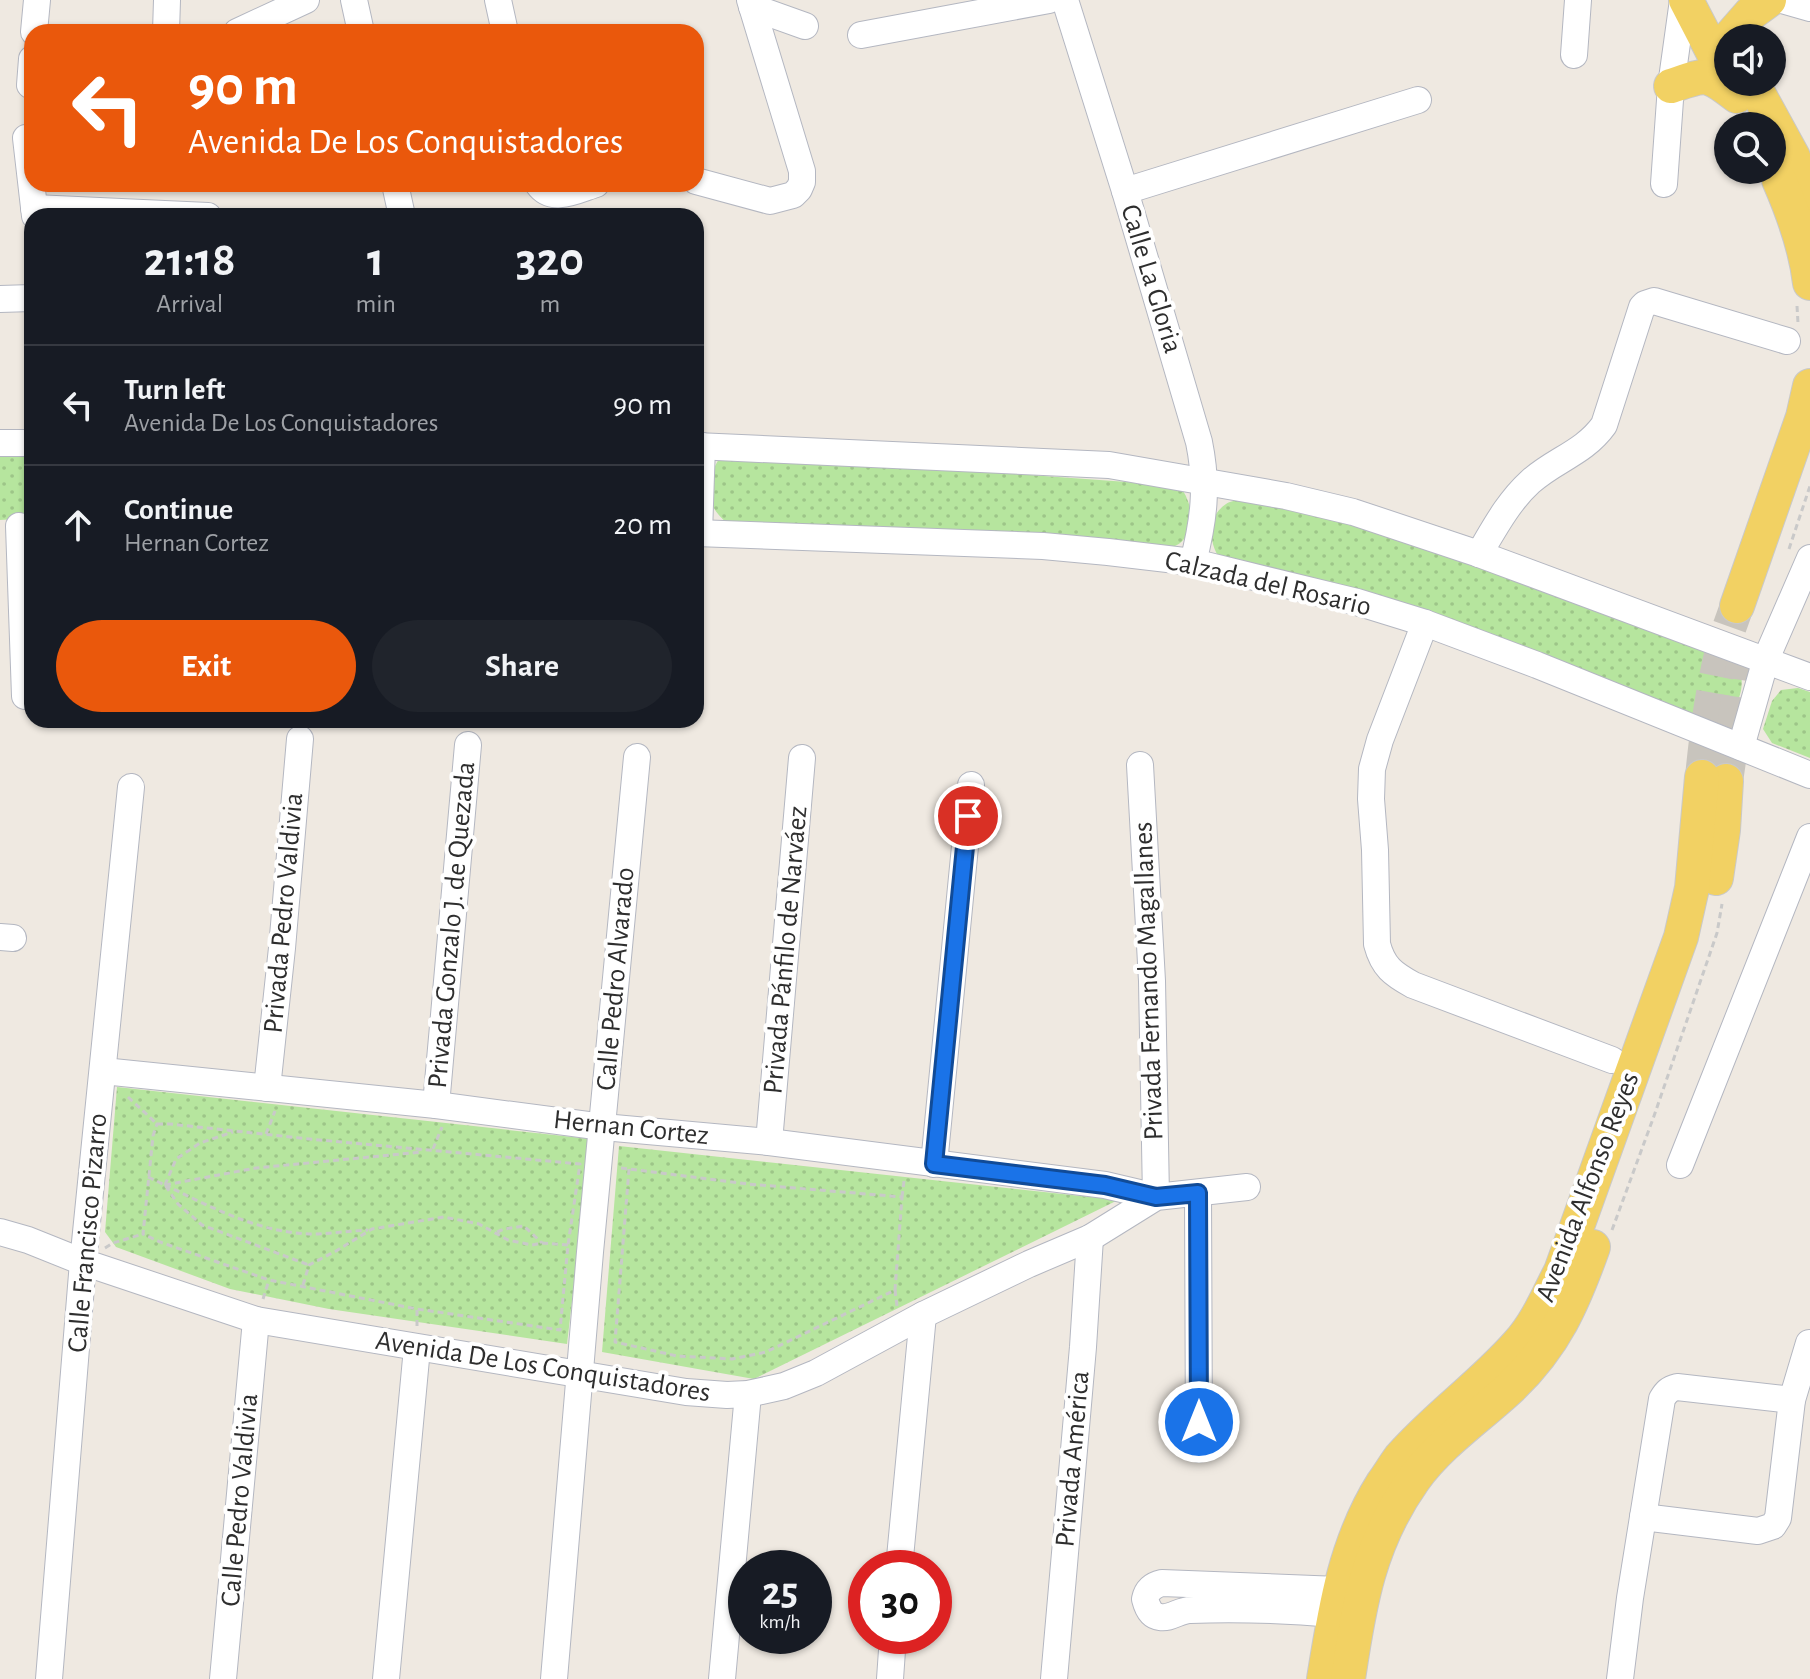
<!DOCTYPE html>
<html lang="en">
<head>
<meta charset="utf-8">
<style>
  :root { --surface:#171b24; --page:#20242c; --text:#f1f3f6; --muted:#9ea1a6; --line:#363941; --accent:#ea580c }
  body { margin:0; font-family:"Alegreya Sans",sans-serif; background:var(--page); color:var(--text); height:100vh; display:flex; flex-direction:column; font-size:30px; white-space:nowrap }
  * { box-sizing:border-box; margin:0 }
  p { font-size:26px; color:var(--muted) }
  .icon { flex:none; width:44px; height:44px; fill:none; stroke:currentColor; stroke-width:2; stroke-linecap:round; stroke-linejoin:round }
  .map { position:relative; flex:1; overflow:hidden }
  .details { position:absolute; left:24px; top:208px; width:680px; height:520px; display:flex; flex-direction:column; background:var(--surface); border-radius:24px; box-shadow:0 2px 6px #0004 }
  .details>* { flex:none }
  .top-card { position:absolute; left:24px; top:24px; width:680px; height:168px; border-radius:24px; box-shadow:0 2px 6px #0004; background:#ea580c; color:#fff; overflow:hidden }
  .fabs { position:absolute; left:1714px; top:24px; display:grid; gap:16px }
  .fabs a { display:grid; place-items:center; width:72px; height:72px; border-radius:50%; background:var(--surface); box-shadow:0 2px 6px #0004; font-size:40px }
  .speed { position:absolute; left:728px; top:1550px; display:flex; gap:16px; font-size:40px; font-weight:700; text-align:center }
  .speed>* { display:grid; place-content:center; width:104px; height:104px; border-radius:50%; background:var(--surface); box-shadow:0 2px 6px #0004; line-height:1 }
  .speed small { font-size:20px; font-weight:400 }
  .speed .limit { border:12px solid #d22; background:#fff; color:#111 }
  .pin { position:absolute; display:grid; place-items:center; width:68px; height:68px; color:#fff; margin:-34px; border:4px solid #fff; border-radius:50%; box-shadow:0 2px 8px #0007 }
  .me { position:absolute; width:88px; margin:-44px; rotate:0deg; stroke-linejoin:round; filter:drop-shadow(0 0 6px #0008) }
  .turn { display:flex; align-items:center; gap:28px; height:168px; padding:0 32px; font-size:36px }
  .turn .icon { width:104px; height:104px; stroke-width:2.5 }
  .turn b { display:block; font-size:56px; line-height:68px }
  .eta { display:flex; justify-content:space-evenly; align-items:center; height:136px; text-align:center }
  .eta b { font-size:48px; font-weight:700; line-height:56px }
  .button { display:flex; gap:16px; margin-top:auto; padding:16px 32px }
  .button a { flex:1; height:92px; border-radius:48px; background:var(--accent); color:#fff; font-size:32px; font-weight:700; line-height:92px; text-align:center }
  .button a+a { background:var(--page); color:var(--text) }
  ul { padding:0; list-style:none }
  li { display:flex; align-items:center; gap:24px; height:120px; padding:0 32px; border-top:2px solid var(--line) }
  li div { flex:1 }
  li b { display:block; font-size:30px }
  li em { font-style:normal }
  .map>svg:first-child { display:block }
  .grass { fill:url(#grass-dots) }
  .lines { fill:none; stroke-linecap:round; stroke-linejoin:round }
  .major-tunnel { stroke:#c8c4bd; stroke-width:34; stroke-dasharray:34 17; stroke-linecap:butt }
  .minor-casing { stroke:#b4b7c1; stroke-width:28 }
  .major-casing { stroke:#c9c9c9; stroke-width:36 }
  .path { stroke:#c9c9c9; stroke-width:3; stroke-dasharray:6 4; stroke-linecap:butt }
  .minor { stroke:#fff; stroke-width:26 }
  .major { stroke:#f2d163; stroke-width:34 }
  .route-casing { stroke:#114b97; stroke-width:20 }
  .route { stroke:#1a73e8; stroke-width:14 }
  .labels { text-anchor:middle; dominant-baseline:central; stroke-width:8; stroke-linejoin:round; paint-order:stroke }
  .street-label { font-size:28px; fill:#2e2e2e; stroke:#fff }
</style>
</head>
<body>
<div class="map">
<svg width="1810" height="1679" viewBox="0 0 1810 1679">
  <defs>
    <pattern id="grass-dots" width="8" height="8" patternUnits="userSpaceOnUse" patternTransform="scale(2)"><rect width="8" height="8" fill="#b6e59e"/><path d="M2 2h.1M6 6h.1" fill="none" stroke="#9dc588" stroke-width="1.8" stroke-linecap="round"/></pattern>
  </defs>
  <rect width="100%" height="100%" fill="#efe9e1"/>
  <g class="grass">
    <polygon points="32,450 32,518 0,520 0,451"/>
    <path d="M719 459 987 472 1169 485 1180 487C1183 491 1186 495 1187 499 1194 513 1192 539 1175 546 1170 549 1161 548 1155 549L727 523C704 504 704 483 719 459Z"/>
    <path d="M1239 499 1401 536 1733 660C1736 664 1739 667 1740 672 1746 688 1736 718 1716 720 1711 721 1702 717 1696 716L1223 563C1209 547 1205 518 1226 504 1230 501 1235 501 1239 499Z"/>
    <polygon points="1798,688 1810,692 1810,758 1772,743 1763,729 1772,701 1781,690"/>
    <polygon points="117,1087 591,1139 567,1344 329,1309 230,1289 116,1247 105,1232"/>
    <polygon points="619,1146 1118,1200 754,1379 602,1352"/>
  </g>
  <g class="lines">
    <g class="major-tunnel">
      <path d="M1702 777C1706 737 1711 698 1720 659 1724 641 1731 623 1737 606"/>
      <polyline points="1726,781 1744,660 1750,640"/>
    </g>
    <g class="minor-casing">
      <g id="minor">
        <polyline points="354,0 361,32"/>
        <polyline points="498,0 505,32"/>
        <path d="M1065 0 1125 191 1199 442C1208 486 1204 520 1193 562"/>
        <polyline points="1782,0 1810,8"/>
        <polyline points="752,7 805,26"/>
        <polyline points="34,32 37,0"/>
        <polyline points="166,32 167,0"/>
        <polyline points="237,32 306,0"/>
        <polyline points="861,35 1049,0"/>
        <polyline points="1574,55 1578,0"/>
        <polyline points="30,85 32,59"/>
        <polyline points="26,138 35,216"/>
        <polyline points="696,181 770,201 793,195 799,189 802,182 802,171 750,0"/>
        <polyline points="395,184 402,216"/>
        <path d="M538 184C552 204 577 190 596 184"/>
        <polyline points="1664,184 1671,86 1683,0"/>
        <polyline points="1125,191 1418,100"/>
        <polyline points="34,208 208,216"/>
        <polyline points="0,299 32,298"/>
        <polyline points="0,443 32,443"/>
        <polyline points="696,446 1109,465 1286,496 1353,512 1479,554 1810,677"/>
        <polyline points="19,526 25,696"/>
        <polyline points="696,533 1043,546 1108,552 1193,562 1357,602 1425,623 1537,665 1810,775"/>
        <polyline points="699,533 702,446"/>
        <path d="M1479 554C1494 529 1508 502 1530 482 1554 460 1584 453 1604 425L1642 307 1645 304 1654 301 1787 341"/>
        <path d="M1425 623 1380 740 1372 769 1371 799 1375 850 1377 944C1383 967 1393 974 1413 985L1612 1060"/>
        <polyline points="1741,747 1766,659 1810,558"/>
        <polyline points="0,937 13,938"/>
        <polyline points="103,1071 436,1105 603,1127 769,1142 1105,1185 1156,1197 1152,981 1140,765"/>
        <polyline points="267,1088 282,948 300,739"/>
        <polyline points="436,1105 468,745"/>
        <polyline points="769,1142 802,758"/>
        <polyline points="934,1164 971,785"/>
        <polyline points="1680,1165 1810,837"/>
        <polyline points="1198,1193 1199,1449"/>
        <polyline points="0,1232 28,1240 83,1262 256,1320 686,1392 727,1395 748,1394 784,1386 816,1373 923,1315 1029,1264 1090,1238 1156,1197 1247,1187"/>
        <polyline points="1643,1517 1758,1531 1773,1526 1778,1518 1792,1400 1809,1343"/>
        <polyline points="899,1568 923,1315"/>
        <path d="M1334 1614C1287 1610 1237 1608 1190 1610 1180 1610 1170 1619 1160 1617 1151 1616 1147 1607 1145 1599 1147 1590 1153 1585 1162 1583L1339 1590"/>
        <polyline points="49,1679 83,1262 131,787"/>
        <polyline points="223,1679 256,1320"/>
        <polyline points="386,1679 417,1348"/>
        <polyline points="554,1679 590,1252 637,757"/>
        <polyline points="722,1679 748,1394"/>
        <polyline points="890,1679 893,1636"/>
        <polyline points="1054,1679 1083,1347 1090,1238"/>
        <path d="M1620 1679 1630 1598 1662 1399C1666 1392 1669 1389 1677 1387L1792 1400"/>
      </g>
    </g>
    <g class="major-casing">
      <g id="major">
        <polyline points="1686,0 1728,81"/>
        <polyline points="1729,38 1750,14 1769,0"/>
        <polyline points="1752,82 1793,157 1810,204"/>
        <path d="M1671 86C1707 74 1706 72 1737 96"/>
        <path d="M1779 180C1793 212 1806 248 1810 283"/>
        <polyline points="1737,606 1803,417 1810,386"/>
        <polyline points="1716,878 1723,830 1726,781"/>
        <path d="M1324 1679C1335 1610 1345 1543 1383 1483 1389 1475 1394 1466 1400 1458 1436 1417 1482 1385 1518 1344 1537 1323 1548 1296 1561 1271L1681 937 1692 888 1702 777"/>
        <path d="M1348 1679C1359 1604 1369 1542 1414 1479 1440 1443 1479 1417 1511 1387 1555 1345 1573 1303 1593 1247"/>
      </g>
    </g>
    <g class="path">
      <polyline points="1797,306 1798,323"/>
      <polyline points="1789,549 1810,486"/>
      <polyline points="128,1097 157,1124"/>
      <polygon points="157,1124 170,1124 309,1139 580,1164 568,1245 560,1330 417,1309 269,1280 160,1242 143,1234 153,1136"/>
      <polyline points="266,1134 275,1111"/>
      <polyline points="433,1149 442,1127"/>
      <polyline points="621,1168 748,1184 902,1197 895,1290 766,1352 732,1359 677,1356 615,1342 629,1169"/>
      <polyline points="148,1177 165,1185 178,1204 202,1225 309,1265"/>
      <polyline points="165,1185 256,1168 422,1152"/>
      <path d="M165 1185C213 1208 263 1235 318 1234 334 1233 351 1231 368 1230"/>
      <polyline points="165,1185 176,1159 200,1143 233,1132"/>
      <polyline points="902,1197 904,1181"/>
      <polyline points="1612,1230 1654,1116 1717,933 1722,904"/>
      <polyline points="497,1232 504,1229 524,1226 542,1243"/>
      <polyline points="105,1248 113,1243 143,1234"/>
      <polyline points="303,1285 309,1265 336,1251 372,1229 444,1217 479,1224 508,1240 532,1245 542,1243 568,1245"/>
      <polyline points="895,1290 897,1306"/>
      <polyline points="263,1299 269,1280"/>
      <polyline points="417,1326 417,1309"/>
    </g>
    <use href="#minor" class="minor"/>
    <use href="#major" class="major"/>
  </g>
  <g class="lines">
    <g class="route-casing">
      <polyline id="route" points="968,816 934,1164 1105,1185 1156,1197 1198,1193 1199,1422"/>
    </g>
    <use href="#route" class="route"/>
  </g>
  <g class="labels">
    <g class="street-label">
      <text transform="translate(1151 279) rotate(73)">Calle La Gloria</text>
      <text transform="translate(1268 584) rotate(13)">Calzada del Rosario</text>
      <text transform="translate(284 913) rotate(-85)">Privada Pedro Valdivia</text>
      <text transform="translate(452 925) rotate(-85)">Privada Gonzalo J. de Quezada</text>
      <text transform="translate(786 950) rotate(-85)">Privada Pánfilo de Narváez</text>
      <text transform="translate(616 979) rotate(-85)">Calle Pedro Alvarado</text>
      <text transform="translate(1149 981) rotate(-92)">Privada Fernando Magallanes</text>
      <text transform="translate(631 1128) rotate(6)">Hernan Cortez</text>
      <text transform="translate(1588 1187) rotate(-69)">Avenida Alfonso Reyes</text>
      <text transform="translate(88 1233) rotate(-85)">Calle Francisco Pizarro</text>
      <text transform="translate(543 1367) rotate(9)">Avenida De Los Conquistadores</text>
      <text transform="translate(1073 1459) rotate(-85)">Privada América</text>
      <text transform="translate(240 1500) rotate(-85)">Calle Pedro Valdivia</text>
    </g>
  </g>
</svg>
<div class="fabs">
<a><svg class="icon" aria-label="sound" viewBox="0 0 24 24"><path d="M4 9h4l5-4v14l-5-4H4zM17 9q2 3 0 6"/></svg></a>
<a><svg class="icon" aria-label="search" viewBox="0 0 24 24"><circle cx="10" cy="10" r="6"/><path d="M15 15l6 6"/></svg></a>
</div>
<div class="speed"><div>25<small>km/h</small></div><div class="limit">30</div></div>
<div class="pin" style="left:968px;top:816px;background:#d93025"><svg class="icon" aria-label="arrive" viewBox="0 0 24 24"><path d="M6 21V4h12l-3 4 3 4H6"/></svg></div>
<svg class="me" style="left:1199px;top:1422px" viewBox="-20 -20 40 40"><circle r="17" fill="#1a73e8" stroke="#fff" stroke-width="3"/><path d="M0-11L8 9 0 5-8 9z" fill="#fff"/></svg>
<div class="top-card">
<div class="turn"><svg class="icon" aria-label="left" viewBox="0 0 24 24"><path d="M17 20v-9H6M10 6l-5 5 5 5"/></svg><div><b>90 m</b>Avenida De Los Conquistadores</div></div>
</div>
<section class="details">
<div class="eta">
<div><b>21:18</b><p>Arrival</p></div>
<div><b>1</b><p>min</p></div>
<div><b>320</b><p>m</p></div>
</div>
<ul>
<li><svg class="icon" aria-label="left" viewBox="0 0 24 24"><path d="M17 20v-9H6M10 6l-5 5 5 5"/></svg><div><b>Turn left</b><p>Avenida De Los Conquistadores</p></div><em>90 m</em></li>
<li><svg class="icon" aria-label="ahead" viewBox="0 0 24 24"><path d="M12 20V5M6 11l6-6 6 6"/></svg><div><b>Continue</b><p>Hernan Cortez</p></div><em>20 m</em></li>
</ul>
<div class="button"><a>Exit</a><a>Share</a></div>
</section>
</div>
</body>
</html>
